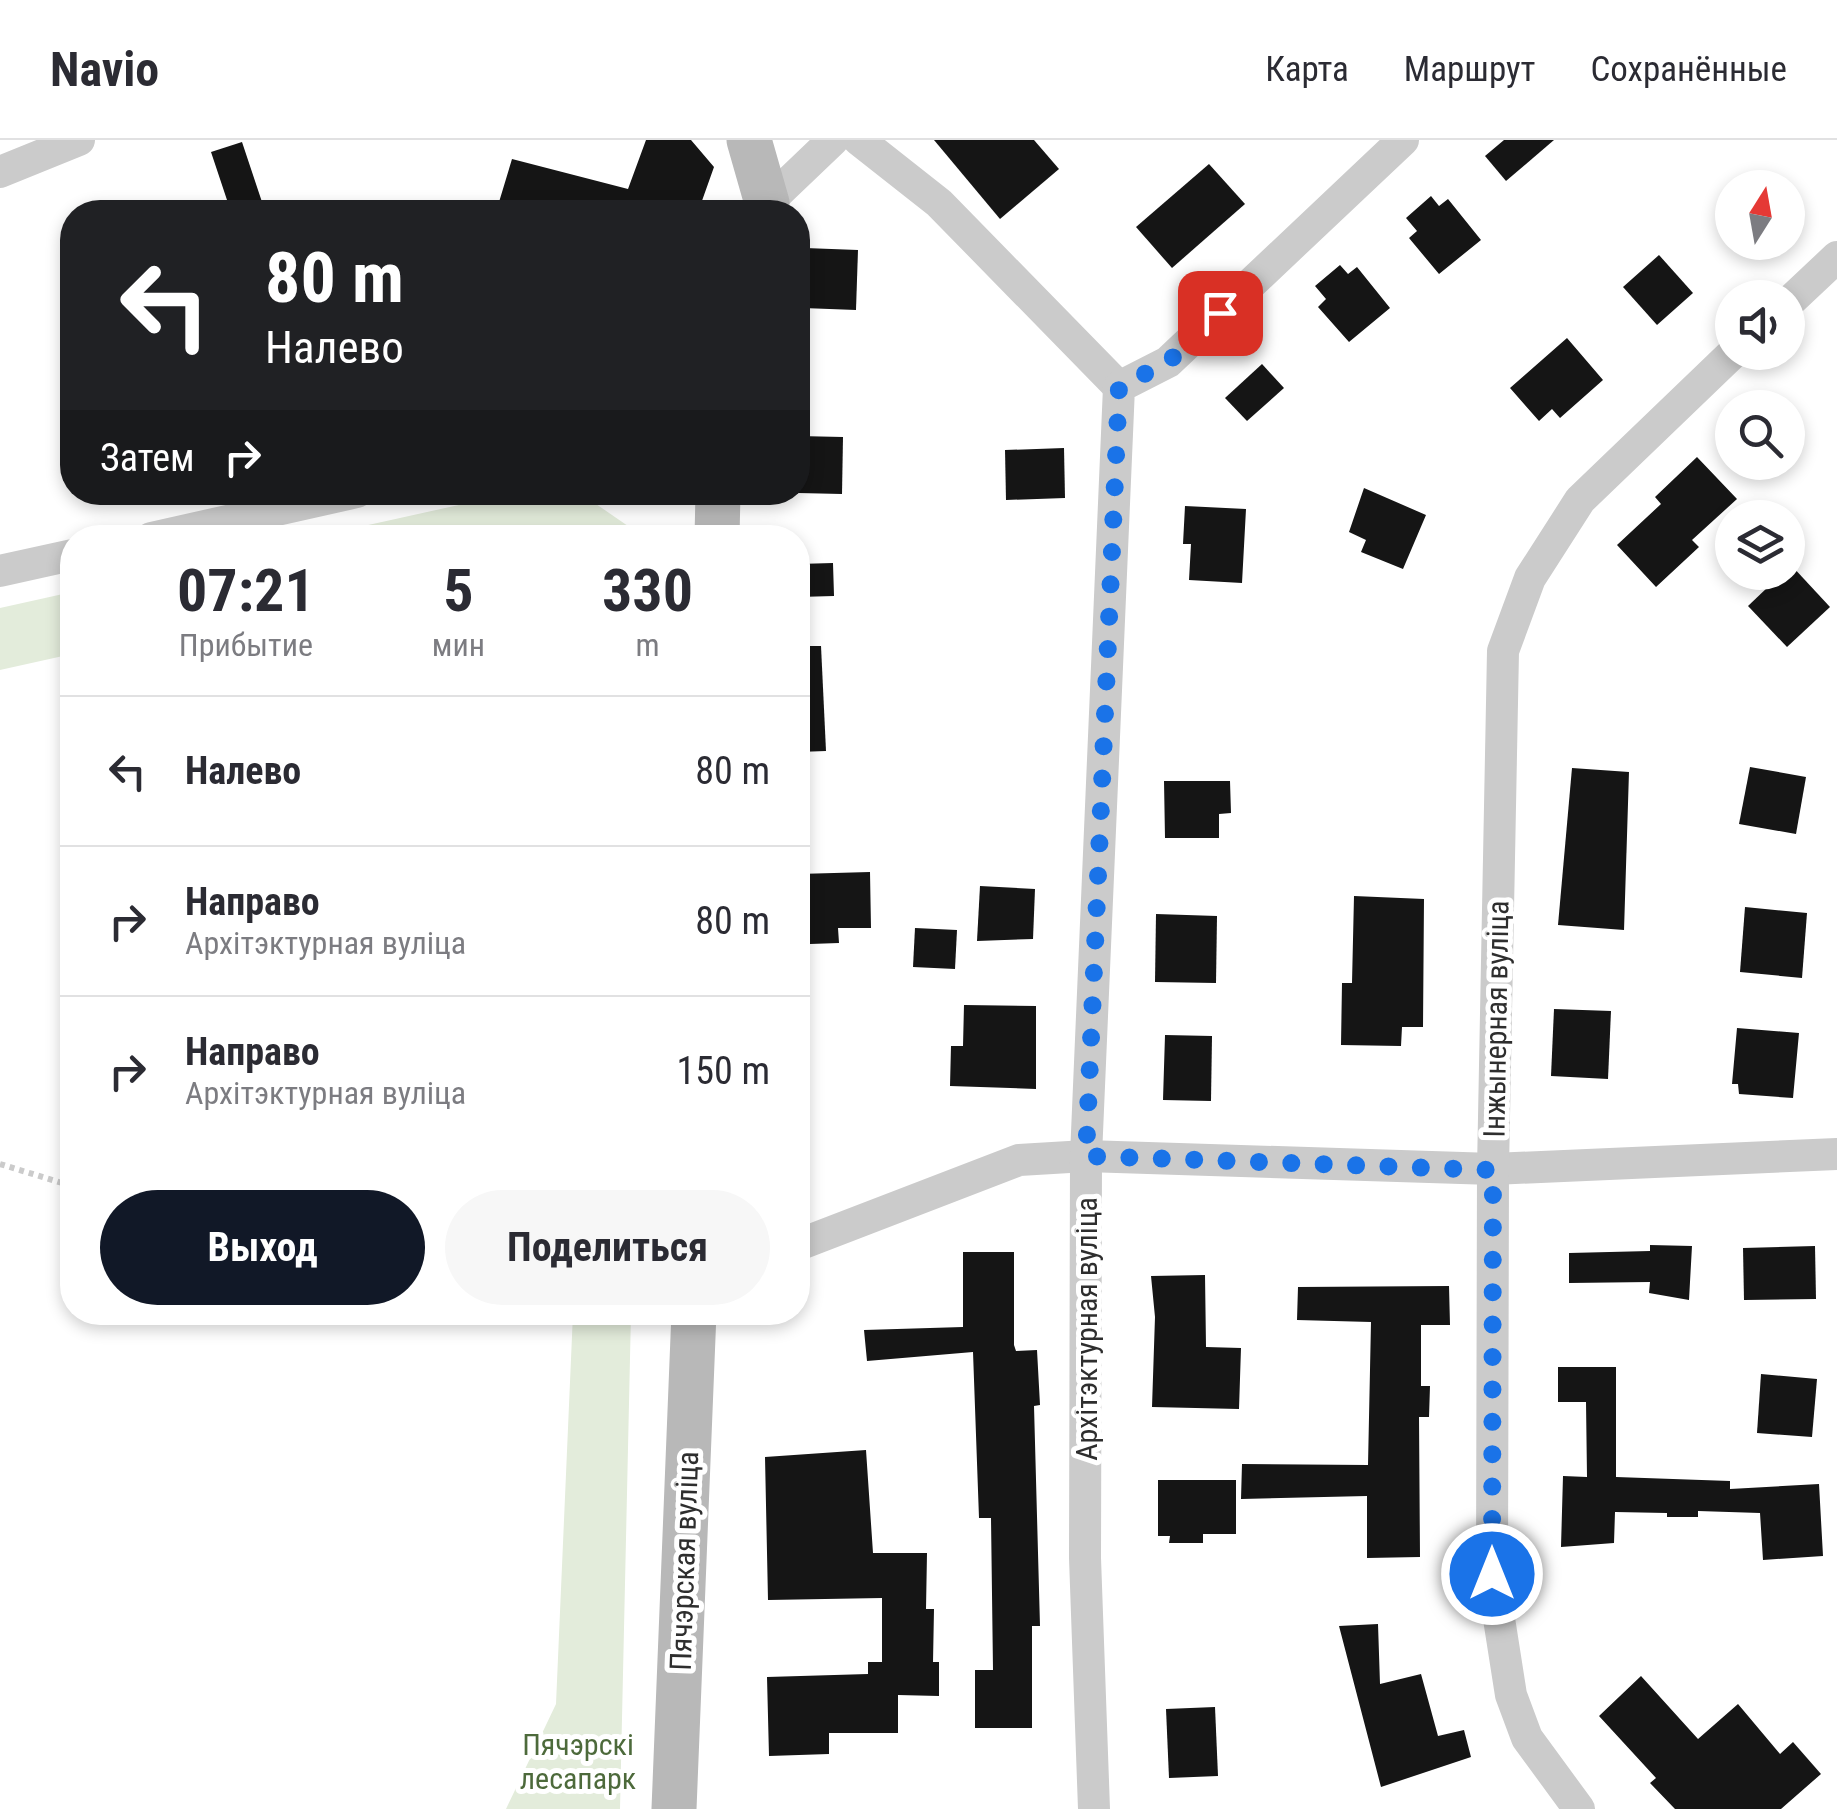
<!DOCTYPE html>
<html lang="ru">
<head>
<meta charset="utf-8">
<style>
  :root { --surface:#fff; --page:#f7f7f7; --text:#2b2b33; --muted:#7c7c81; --line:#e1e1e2; --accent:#111827 }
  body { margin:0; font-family:"Roboto Condensed",sans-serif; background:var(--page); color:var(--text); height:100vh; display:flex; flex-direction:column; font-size:38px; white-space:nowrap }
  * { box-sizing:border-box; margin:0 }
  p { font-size:32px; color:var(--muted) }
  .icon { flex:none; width:55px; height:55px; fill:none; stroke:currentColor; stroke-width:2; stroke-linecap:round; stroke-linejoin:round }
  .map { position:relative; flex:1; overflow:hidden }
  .panel { position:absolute; left:60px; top:385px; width:750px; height:800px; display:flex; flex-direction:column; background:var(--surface); border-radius:40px; box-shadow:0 5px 15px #0003 }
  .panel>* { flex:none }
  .hud { position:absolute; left:60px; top:60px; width:750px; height:305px; border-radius:40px; box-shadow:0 5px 15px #0003; background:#202124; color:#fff; overflow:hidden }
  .needle { width:65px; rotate:11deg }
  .tools { position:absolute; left:1715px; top:30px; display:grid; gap:20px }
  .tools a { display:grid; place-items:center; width:90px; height:90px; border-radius:50%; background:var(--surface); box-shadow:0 5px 15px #0003; font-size:50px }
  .pin { position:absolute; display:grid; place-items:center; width:85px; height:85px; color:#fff; margin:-42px; border-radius:20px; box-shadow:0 5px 15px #0006 }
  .me { position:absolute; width:110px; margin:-55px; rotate:0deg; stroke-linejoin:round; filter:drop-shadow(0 0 8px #0008) }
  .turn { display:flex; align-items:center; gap:35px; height:210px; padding:0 40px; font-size:45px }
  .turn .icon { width:130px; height:130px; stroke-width:2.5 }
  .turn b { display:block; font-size:70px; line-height:85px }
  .then { display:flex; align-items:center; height:95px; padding:0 40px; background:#0003; gap:20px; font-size:38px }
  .eta { display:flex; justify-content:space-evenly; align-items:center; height:170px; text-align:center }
  .eta b { font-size:60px; font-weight:700; line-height:70px }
  .cta { display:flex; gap:20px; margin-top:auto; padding:20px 40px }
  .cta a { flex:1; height:115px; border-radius:60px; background:var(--accent); color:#fff; font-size:40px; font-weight:700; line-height:115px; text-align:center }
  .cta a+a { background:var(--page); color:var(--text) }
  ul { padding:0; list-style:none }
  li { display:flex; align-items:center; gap:30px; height:150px; padding:0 40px; border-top:2px solid var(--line) }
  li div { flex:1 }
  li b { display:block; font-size:38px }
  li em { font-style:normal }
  header { display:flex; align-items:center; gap:60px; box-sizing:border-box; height:140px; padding:0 50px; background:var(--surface); border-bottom:2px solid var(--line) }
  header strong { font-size:48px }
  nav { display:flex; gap:55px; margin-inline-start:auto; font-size:35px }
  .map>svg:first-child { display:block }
  .green { fill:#e3ecdb }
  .building { fill:#151515 }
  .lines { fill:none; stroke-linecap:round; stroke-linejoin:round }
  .path { stroke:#cbcbcb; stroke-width:6; stroke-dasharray:5 5; stroke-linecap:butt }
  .street { stroke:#cbcbcb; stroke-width:32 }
  .secondary { stroke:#b8b8b8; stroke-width:45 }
  .route { stroke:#1a73e8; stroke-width:18; stroke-dasharray:0 32.4 }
  .labels { text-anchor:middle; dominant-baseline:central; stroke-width:10; stroke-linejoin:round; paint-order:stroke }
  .street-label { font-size:30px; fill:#2e2e2e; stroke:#fff }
  .park-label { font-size:30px; fill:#4d6a3b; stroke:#fff }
</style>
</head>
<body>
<header>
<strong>Navio</strong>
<nav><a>Карта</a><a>Маршрут</a><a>Сохранённые</a></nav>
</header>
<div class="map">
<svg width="1837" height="1669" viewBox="0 0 1837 1669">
  <rect width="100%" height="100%" fill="#fff"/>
  <g class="green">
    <polygon points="513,353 580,353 644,397 314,397"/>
    <polygon points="72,452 72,514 0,530 0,468"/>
    <polygon points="573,1173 631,1173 620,1669 506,1669 556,1564"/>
  </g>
  <g class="building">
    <polygon points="646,0 691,0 714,27 698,72 599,72 577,66 574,72 496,72 512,19 628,49"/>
    <polygon points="934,0 1034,0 1059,29 1000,79"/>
    <polygon points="1504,0 1554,0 1506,41 1485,16"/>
    <polygon points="242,2 262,62 231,72 211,12"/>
    <polygon points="1209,24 1245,64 1172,128 1136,87"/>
    <polygon points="1431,56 1439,66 1448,59 1481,100 1439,134 1409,98 1417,91 1406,78"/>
    <polygon points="805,108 858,110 856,170 803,168"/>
    <polygon points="1659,115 1693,153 1657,185 1623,147"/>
    <polygon points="1340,125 1348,134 1357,127 1390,168 1349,202 1318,167 1326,159 1315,146"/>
    <polygon points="1567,198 1603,240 1560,278 1552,269 1539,281 1510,248"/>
    <polygon points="1262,224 1284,248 1247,281 1225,258"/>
    <polygon points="798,296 843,297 842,354 798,353"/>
    <polygon points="1064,308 1065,358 1006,360 1005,310"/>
    <polygon points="1697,317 1737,359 1692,400 1699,407 1656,447 1617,405 1661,364 1655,357"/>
    <polygon points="1364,348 1426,375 1403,429 1361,412 1366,400 1349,392"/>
    <polygon points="1185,366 1246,369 1242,443 1189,440 1191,404 1183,404"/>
    <polygon points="833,423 834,456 798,457 798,424"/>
    <polygon points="1791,425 1830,467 1787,507 1748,466"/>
    <polygon points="798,506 821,506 826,611 798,612"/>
    <polygon points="1750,627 1806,637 1796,694 1739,684"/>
    <polygon points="1572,628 1629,632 1624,790 1558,785"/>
    <polygon points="1164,641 1230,641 1231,673 1219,674 1219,698 1165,698"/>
    <polygon points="870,732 871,788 838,788 839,803 810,804 809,787 798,788 798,734"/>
    <polygon points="980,746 1035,749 1033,799 977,801"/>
    <polygon points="1354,756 1424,759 1423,887 1402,887 1401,906 1341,905 1342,843 1352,843"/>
    <polygon points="1745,767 1807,773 1802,838 1740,832"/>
    <polygon points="1156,774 1217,776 1216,843 1155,842"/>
    <polygon points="915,788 957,790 955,829 913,827"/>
    <polygon points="964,865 1036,866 1036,949 950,946 951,906 963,906"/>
    <polygon points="1554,869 1611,871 1608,939 1551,936"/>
    <polygon points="1737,888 1799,893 1793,958 1739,954 1738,944 1732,944"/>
    <polygon points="1165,895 1212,896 1211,961 1163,960"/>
    <polygon points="1650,1105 1692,1106 1689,1160 1649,1153 1650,1142 1569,1143 1569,1113 1650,1111"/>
    <polygon points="1815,1106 1816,1159 1744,1160 1743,1108"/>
    <polygon points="963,1112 1014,1112 1014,1205 1016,1211 1037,1210 1040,1265 1034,1266 1040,1486 1032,1486 1032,1588 975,1588 975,1530 993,1530 991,1378 979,1378 973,1212 867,1221 864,1190 963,1187"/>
    <polygon points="1205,1135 1206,1207 1241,1208 1239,1269 1152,1267 1155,1177 1151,1136"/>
    <polygon points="1449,1146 1450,1185 1421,1185 1421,1246 1430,1246 1429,1277 1419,1277 1420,1417 1367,1418 1367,1356 1241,1359 1242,1324 1368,1325 1371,1182 1297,1180 1298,1147"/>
    <polygon points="1558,1227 1616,1227 1616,1337 1730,1341 1730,1349 1819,1344 1823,1416 1763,1420 1760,1373 1698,1371 1698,1377 1667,1377 1667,1373 1615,1372 1614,1403 1561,1407 1563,1336 1587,1337 1586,1262 1558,1262"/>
    <polygon points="1761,1234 1817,1239 1812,1297 1757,1293"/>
    <polygon points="866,1310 873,1413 927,1413 926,1469 934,1469 933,1522 939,1522 939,1556 898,1555 898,1593 829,1593 829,1614 769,1616 767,1537 868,1534 868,1522 882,1522 882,1458 768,1460 765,1317"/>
    <polygon points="1158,1340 1236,1340 1236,1394 1203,1394 1203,1403 1169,1403 1170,1396 1158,1396"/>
    <polygon points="1378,1484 1380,1544 1421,1534 1438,1596 1464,1590 1471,1617 1381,1647 1339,1486"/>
    <polygon points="1641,1536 1698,1599 1738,1564 1780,1614 1793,1602 1821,1634 1781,1669 1675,1669 1650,1643 1656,1638 1599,1576"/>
    <polygon points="1215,1567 1218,1636 1169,1638 1166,1569"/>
  </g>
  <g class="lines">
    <polyline class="path" points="0,1024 72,1046"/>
    <g class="street">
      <polyline points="859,0 939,63 1119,247"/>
      <polyline points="0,32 79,0"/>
      <polyline points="767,63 833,0"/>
      <polyline points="1788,163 1837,117"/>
      <polyline points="151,398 357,352"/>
      <polyline points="0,431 72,415"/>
      <polyline points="798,1105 1019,1020 1086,1016 1493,1029 1837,1014"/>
      <polyline points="1094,1669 1085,1418 1086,1016 1119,247 1168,222 1403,0"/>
      <polyline points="1579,1669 1527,1598 1511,1555 1492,1434 1493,1029 1503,511 1530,438 1580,360 1734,212"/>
    </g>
    <g class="secondary">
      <polyline points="749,0 767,63 763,72"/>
      <polyline points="717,398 718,352"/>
      <polyline points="674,1669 694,1172"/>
    </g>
  </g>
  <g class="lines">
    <polyline class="route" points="1220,173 1168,222 1119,247 1086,1016 1493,1030 1492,1434"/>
  </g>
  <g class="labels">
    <g class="street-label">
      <text transform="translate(1496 879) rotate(-89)">Інжынерная вуліца</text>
      <text transform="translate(1086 1189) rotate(-90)">Архітэктурная вуліца</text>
      <text transform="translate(684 1421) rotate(-88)">Пячэрская вуліца</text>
    </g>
    <g class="park-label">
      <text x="578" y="1604">Пячэрскі<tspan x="578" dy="34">лесапарк</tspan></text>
    </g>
  </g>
</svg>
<div class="tools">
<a><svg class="needle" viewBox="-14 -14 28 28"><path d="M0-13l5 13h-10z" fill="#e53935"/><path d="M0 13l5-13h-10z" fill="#7c7c81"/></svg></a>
<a><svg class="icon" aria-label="sound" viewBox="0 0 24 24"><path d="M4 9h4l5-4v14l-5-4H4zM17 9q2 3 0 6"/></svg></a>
<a><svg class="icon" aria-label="search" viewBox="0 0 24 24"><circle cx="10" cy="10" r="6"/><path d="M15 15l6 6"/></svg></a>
<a><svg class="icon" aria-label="layers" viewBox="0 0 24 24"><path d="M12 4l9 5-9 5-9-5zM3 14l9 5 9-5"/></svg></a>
</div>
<div class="pin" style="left:1220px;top:173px;background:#d93025"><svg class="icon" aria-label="arrive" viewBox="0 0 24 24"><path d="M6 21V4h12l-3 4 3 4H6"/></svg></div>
<svg class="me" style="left:1492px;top:1434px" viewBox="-20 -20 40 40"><circle r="17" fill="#1a73e8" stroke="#fff" stroke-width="3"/><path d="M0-11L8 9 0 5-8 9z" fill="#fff"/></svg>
<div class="hud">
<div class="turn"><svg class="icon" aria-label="left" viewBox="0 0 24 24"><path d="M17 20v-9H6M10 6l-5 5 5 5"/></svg><div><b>80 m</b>Налево</div></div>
<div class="then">Затем<svg class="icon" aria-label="right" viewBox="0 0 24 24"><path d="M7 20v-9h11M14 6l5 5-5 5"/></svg></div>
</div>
<section class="panel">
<div class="eta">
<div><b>07:21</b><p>Прибытие</p></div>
<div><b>5</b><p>мин</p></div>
<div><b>330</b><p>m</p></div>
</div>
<ul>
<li><svg class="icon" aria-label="left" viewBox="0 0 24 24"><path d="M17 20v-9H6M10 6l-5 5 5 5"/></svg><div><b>Налево</b></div><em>80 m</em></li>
<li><svg class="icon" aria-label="right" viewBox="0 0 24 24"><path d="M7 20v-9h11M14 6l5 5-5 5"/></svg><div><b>Направо</b><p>Архітэктурная вуліца</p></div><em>80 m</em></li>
<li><svg class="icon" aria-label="right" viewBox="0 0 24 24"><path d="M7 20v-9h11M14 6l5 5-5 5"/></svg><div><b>Направо</b><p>Архітэктурная вуліца</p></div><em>150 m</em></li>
</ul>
<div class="cta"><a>Выход</a><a>Поделиться</a></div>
</section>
</div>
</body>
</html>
